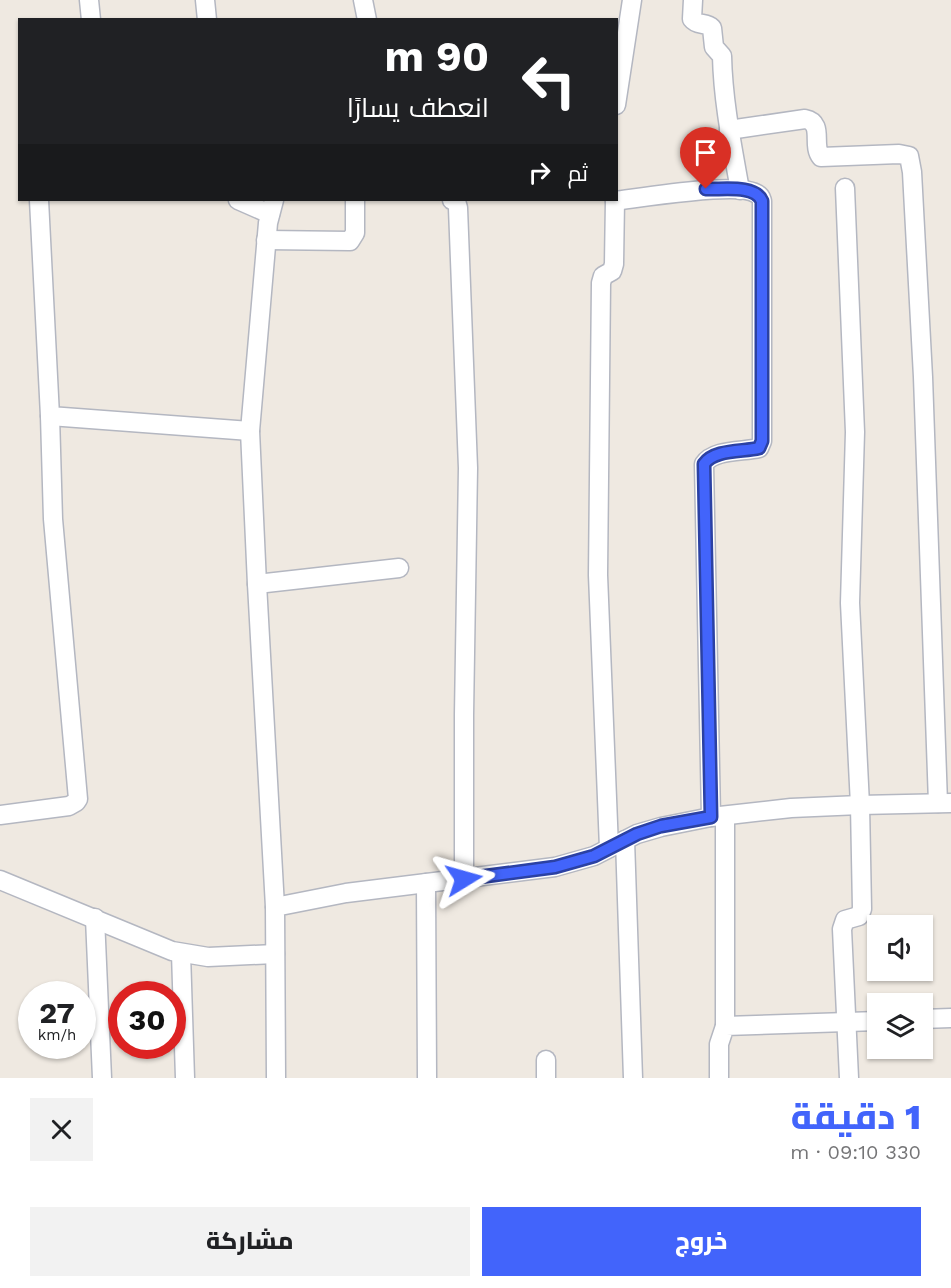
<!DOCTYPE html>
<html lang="ar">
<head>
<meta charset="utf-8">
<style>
  :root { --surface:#fff; --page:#f2f2f2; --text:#202124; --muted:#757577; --accent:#4264fb }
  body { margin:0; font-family:"Work Sans",Cairo,sans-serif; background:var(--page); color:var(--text); direction:rtl; height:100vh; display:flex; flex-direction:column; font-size:22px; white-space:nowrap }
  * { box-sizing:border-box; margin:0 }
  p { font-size:20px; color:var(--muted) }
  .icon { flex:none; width:33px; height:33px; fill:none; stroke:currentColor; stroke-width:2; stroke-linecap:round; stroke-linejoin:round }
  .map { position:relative; height:1078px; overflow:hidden; direction:ltr }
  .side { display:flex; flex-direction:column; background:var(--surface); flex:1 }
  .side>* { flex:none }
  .top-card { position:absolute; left:18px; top:18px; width:600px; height:183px; border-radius:0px; box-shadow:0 2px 4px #0004; direction:rtl; background:#202124; color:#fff; overflow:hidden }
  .fabs { position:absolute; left:867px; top:915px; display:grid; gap:12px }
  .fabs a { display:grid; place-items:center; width:66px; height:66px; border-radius:0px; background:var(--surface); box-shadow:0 2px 4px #0004; font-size:30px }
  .speed { position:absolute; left:18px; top:981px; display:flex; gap:12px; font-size:30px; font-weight:700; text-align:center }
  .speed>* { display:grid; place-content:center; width:78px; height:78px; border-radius:50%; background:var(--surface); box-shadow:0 2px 4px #0004; line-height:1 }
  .speed small { font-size:15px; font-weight:400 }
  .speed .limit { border:9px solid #d22; background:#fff; color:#111 }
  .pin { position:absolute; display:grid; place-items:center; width:51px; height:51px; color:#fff; margin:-62px -26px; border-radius:50% 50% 50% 0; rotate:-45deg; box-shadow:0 0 6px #0007 }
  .pin .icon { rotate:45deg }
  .me { position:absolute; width:66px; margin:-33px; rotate:82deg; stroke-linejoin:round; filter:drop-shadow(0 0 4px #0008) }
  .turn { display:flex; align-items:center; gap:21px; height:126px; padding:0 30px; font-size:27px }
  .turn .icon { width:78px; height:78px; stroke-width:2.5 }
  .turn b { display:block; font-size:42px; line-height:51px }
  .then { display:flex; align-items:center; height:57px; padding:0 30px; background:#0003; gap:12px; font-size:22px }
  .round { display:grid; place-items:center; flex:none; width:63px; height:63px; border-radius:0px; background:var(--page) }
  .overview { display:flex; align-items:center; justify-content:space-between; height:102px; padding:0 30px }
  h1 { font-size:36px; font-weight:800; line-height:45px; color:var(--accent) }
  .button { display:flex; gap:12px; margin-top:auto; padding:12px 30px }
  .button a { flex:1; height:69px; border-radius:0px; background:var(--accent); color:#fff; font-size:24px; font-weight:800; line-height:69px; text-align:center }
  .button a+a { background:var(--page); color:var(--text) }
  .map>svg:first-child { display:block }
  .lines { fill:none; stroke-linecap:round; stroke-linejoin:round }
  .minor-casing { stroke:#b4b7c1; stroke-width:21 }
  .minor { stroke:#fff; stroke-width:18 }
  .route-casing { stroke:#2b41a3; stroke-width:15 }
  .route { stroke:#4264fb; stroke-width:10 }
</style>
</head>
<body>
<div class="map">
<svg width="951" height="1078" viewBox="0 0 951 1078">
  <rect width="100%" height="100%" fill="#efe9e1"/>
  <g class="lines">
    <g class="minor-casing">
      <g id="minor">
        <polyline points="89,0 91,20"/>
        <polyline points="205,0 207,20"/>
        <polyline points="363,0 367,20"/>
        <path d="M693 0 692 19C697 26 706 22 712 28L714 47 722 56C723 101 732 145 740 190"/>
        <polyline points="616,105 632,0"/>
        <path d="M729 130 805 119C825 123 811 145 821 157L899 154 909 156 912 172 923 377 938 803"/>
        <polyline points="845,188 855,432 850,603 860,805 862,909 859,916 845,920 842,929 849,1078"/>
        <polyline points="39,200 50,416 250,431"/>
        <polyline points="238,200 270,214"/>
        <polyline points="274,200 268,223 250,431 257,584 275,907"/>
        <polyline points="452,200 456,201 458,208 468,468 464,715 464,879"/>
        <path d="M615 201C640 198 739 181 757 194 761 196 761 198 762 201V441L759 448C743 452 714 449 704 464L711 817"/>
        <polyline points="266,240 350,241 355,233 355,200"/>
        <polyline points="257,584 399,568"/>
        <polyline points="0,815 69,806 76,802 78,799 53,519 50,416"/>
        <polyline points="725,816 725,1026"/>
        <polyline points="625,840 633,1078"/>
        <polyline points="609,848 598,575 601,283 603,276 612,271 614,264 615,200"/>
        <polyline points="0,880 172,951 208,957 275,954"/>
        <polyline points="426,883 427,1077"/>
        <polyline points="95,918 102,1078"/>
        <polyline points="181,953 185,1078"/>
        <polyline points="922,1019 951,1018"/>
        <polyline points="546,1060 546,1078"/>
        <polyline points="276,1078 275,907 346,893 555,867 594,856 637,834 661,827 711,817 791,808 860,805 951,803"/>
        <polyline points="719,1078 719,1044 725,1026 878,1021"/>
      </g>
    </g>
    <use href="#minor" class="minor"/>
  </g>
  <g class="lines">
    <g class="route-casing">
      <path id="route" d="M464 879 555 867 594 856 637 834 661 826 711 817 704 464C714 449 743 452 759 448L762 441V201C755 184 721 190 706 189"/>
    </g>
    <use href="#route" class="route"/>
  </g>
</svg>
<div class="fabs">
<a><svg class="icon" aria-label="sound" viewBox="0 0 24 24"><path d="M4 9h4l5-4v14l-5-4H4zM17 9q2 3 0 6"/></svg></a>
<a><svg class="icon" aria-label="layers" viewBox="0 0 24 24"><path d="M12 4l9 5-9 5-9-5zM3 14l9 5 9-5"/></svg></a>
</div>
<div class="speed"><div>27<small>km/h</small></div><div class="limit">30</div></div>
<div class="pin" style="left:706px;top:189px;background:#d93025"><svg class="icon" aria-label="arrive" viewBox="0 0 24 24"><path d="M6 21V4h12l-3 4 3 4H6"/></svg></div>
<svg class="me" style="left:464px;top:879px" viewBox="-20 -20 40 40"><path d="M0-17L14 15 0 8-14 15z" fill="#4264fb" stroke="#fff" stroke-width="4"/></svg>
<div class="top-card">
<div class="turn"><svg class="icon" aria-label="left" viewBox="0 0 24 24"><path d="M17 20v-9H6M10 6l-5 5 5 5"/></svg><div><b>90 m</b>انعطف يسارًا</div></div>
<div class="then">ثم<svg class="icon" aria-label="right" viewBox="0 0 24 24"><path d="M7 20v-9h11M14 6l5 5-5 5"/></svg></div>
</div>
</div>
<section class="side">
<div class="overview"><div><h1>1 دقيقة</h1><p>330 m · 09:10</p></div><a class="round"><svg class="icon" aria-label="close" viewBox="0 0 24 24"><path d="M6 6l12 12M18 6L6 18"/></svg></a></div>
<div class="button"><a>خروج</a><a>مشاركة</a></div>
</section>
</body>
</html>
